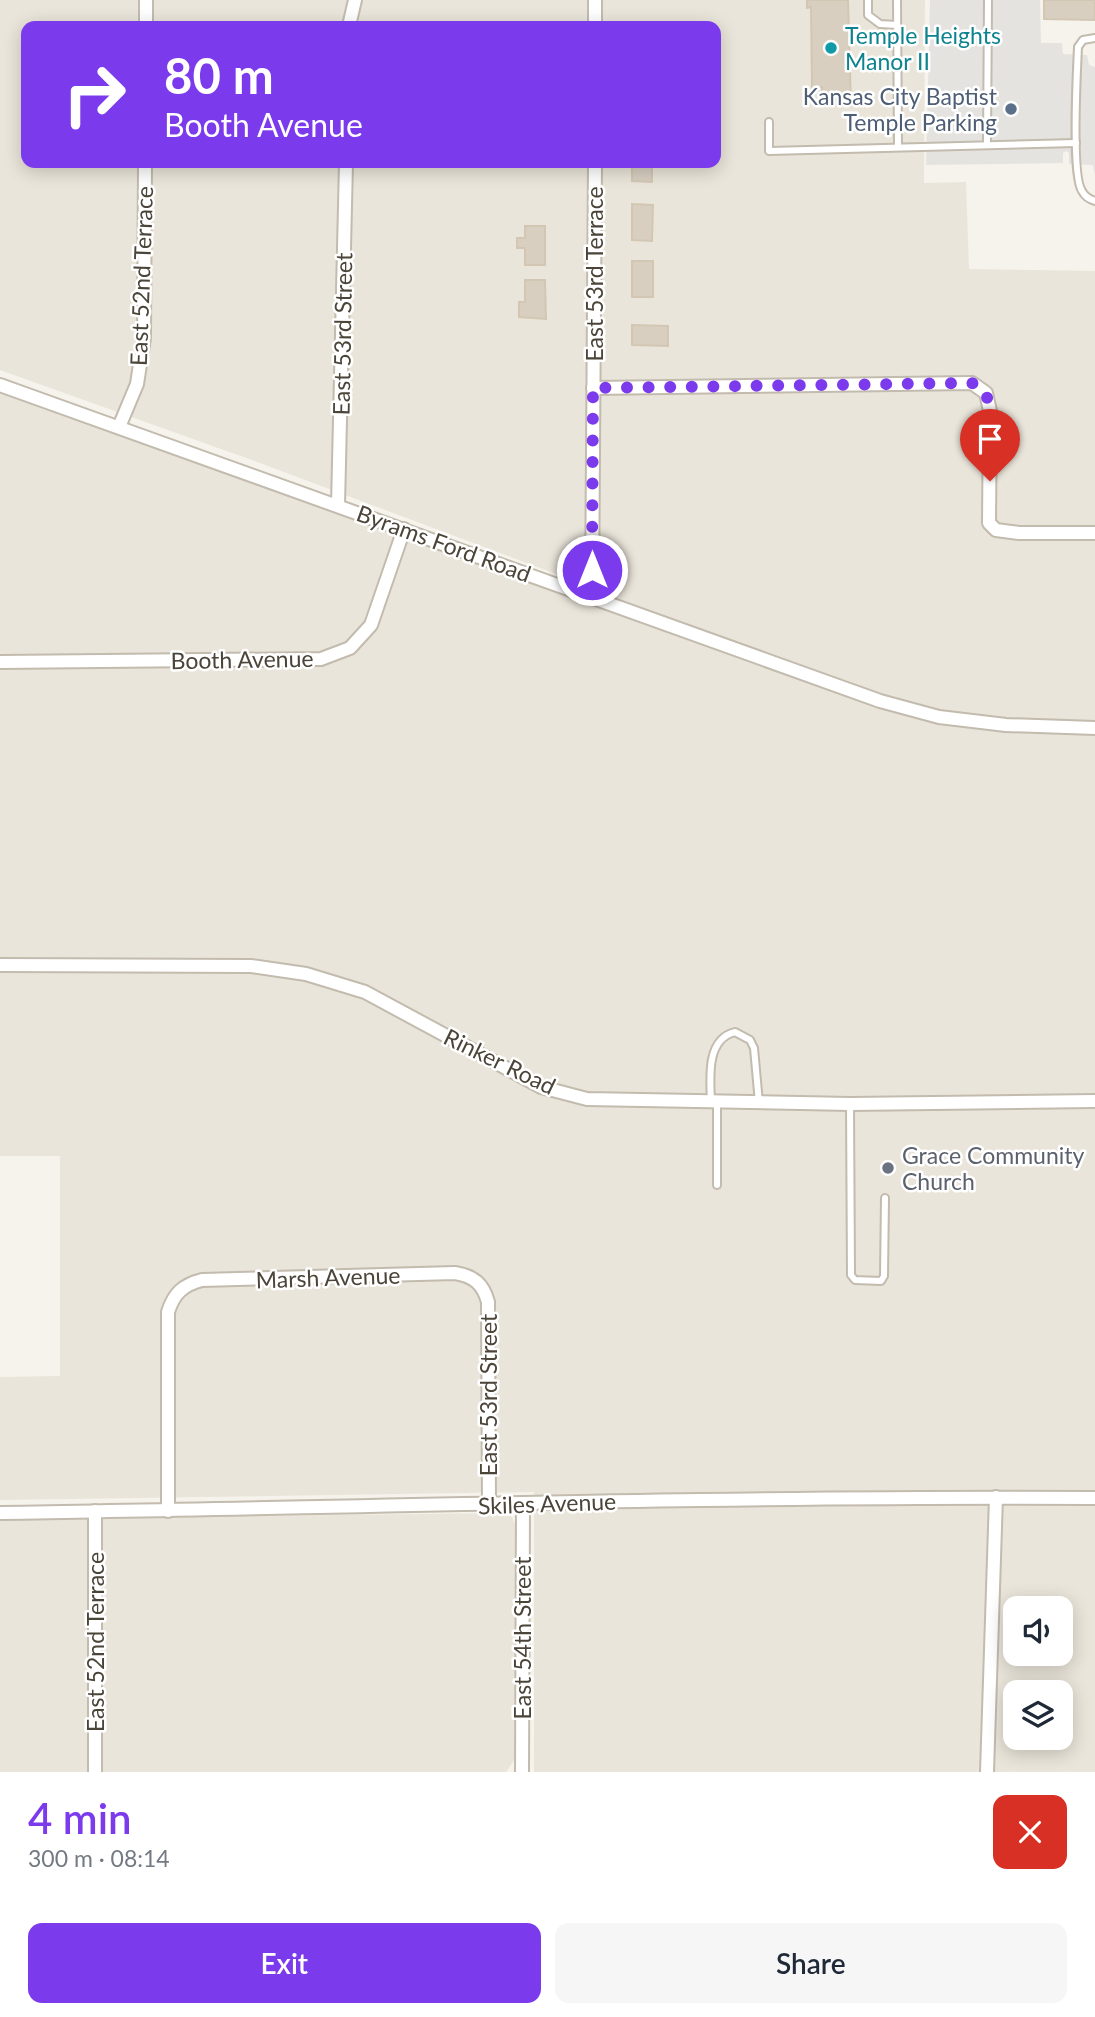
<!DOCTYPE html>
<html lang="en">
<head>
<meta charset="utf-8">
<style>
  :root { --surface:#fff; --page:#f6f6f7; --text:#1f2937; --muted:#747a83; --accent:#7c3aed }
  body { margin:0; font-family:Lato,sans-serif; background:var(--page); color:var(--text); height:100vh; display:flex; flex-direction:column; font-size:26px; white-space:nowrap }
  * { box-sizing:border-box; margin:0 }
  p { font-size:23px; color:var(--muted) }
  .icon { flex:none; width:38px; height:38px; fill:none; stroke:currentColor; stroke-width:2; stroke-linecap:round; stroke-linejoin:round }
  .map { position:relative; height:1772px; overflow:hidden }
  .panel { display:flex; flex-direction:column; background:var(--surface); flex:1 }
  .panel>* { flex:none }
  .top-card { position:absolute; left:21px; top:21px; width:700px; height:147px; border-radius:14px; box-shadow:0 4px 18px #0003; background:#7c3aed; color:#fff; overflow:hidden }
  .buttons { position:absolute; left:1003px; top:1596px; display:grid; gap:14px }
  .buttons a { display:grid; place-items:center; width:70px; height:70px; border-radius:14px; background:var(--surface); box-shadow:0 4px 18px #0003; font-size:35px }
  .pin { position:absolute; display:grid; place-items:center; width:60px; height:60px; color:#fff; margin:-72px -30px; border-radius:50% 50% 50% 0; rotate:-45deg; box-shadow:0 0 7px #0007 }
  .pin .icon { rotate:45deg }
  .me { position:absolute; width:77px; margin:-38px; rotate:0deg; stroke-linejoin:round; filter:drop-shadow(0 0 5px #0008) }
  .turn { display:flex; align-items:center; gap:24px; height:147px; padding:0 28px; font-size:32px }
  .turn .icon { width:91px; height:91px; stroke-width:2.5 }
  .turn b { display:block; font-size:49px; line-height:60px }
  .round { display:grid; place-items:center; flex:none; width:74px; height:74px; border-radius:14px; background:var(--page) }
  .overview { display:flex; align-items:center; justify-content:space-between; height:119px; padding:0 28px }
  h1 { font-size:42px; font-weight:600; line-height:52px; color:var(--accent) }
  .primary-button { display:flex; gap:14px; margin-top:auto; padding:14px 28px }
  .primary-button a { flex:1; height:80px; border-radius:14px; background:var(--accent); color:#fff; font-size:28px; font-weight:600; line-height:80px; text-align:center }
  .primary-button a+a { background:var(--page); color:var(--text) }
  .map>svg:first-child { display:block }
  .residential { fill:#eae5da; fill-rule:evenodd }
  .parking { fill:#e5e3e0 }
  .building { fill:#d8cfc1; stroke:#d3c7b4; stroke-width:2 }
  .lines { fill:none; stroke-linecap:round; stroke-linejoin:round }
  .service-casing { stroke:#c2bbae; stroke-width:10 }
  .minor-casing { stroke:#c2bbae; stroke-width:16 }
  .service { stroke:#fff; stroke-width:6 }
  .minor { stroke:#fff; stroke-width:12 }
  .route { stroke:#7c3aed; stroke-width:12; stroke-dasharray:0 21.6 }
  .culture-dot { fill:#0f9aa8; stroke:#fff; stroke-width:2.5 }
  .service-dot { fill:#5c6f8a; stroke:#fff; stroke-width:2.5 }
  .worship-dot { fill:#6b7280; stroke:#fff; stroke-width:2.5 }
  .labels { text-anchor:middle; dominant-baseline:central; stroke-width:5; stroke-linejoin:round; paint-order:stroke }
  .culture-label { font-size:23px; fill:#0d838f; stroke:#fff; text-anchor:start }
  .service-label { font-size:23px; fill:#4e5e75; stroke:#fff; text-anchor:end }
  .street-label { font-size:23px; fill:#4b4439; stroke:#fff }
  .worship-label { font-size:23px; fill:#5b616d; stroke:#fff; text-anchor:start }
</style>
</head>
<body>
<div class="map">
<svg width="1095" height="1772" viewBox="0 0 1095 1772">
  <rect width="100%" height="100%" fill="#f6f3ec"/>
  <g class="residential">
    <path d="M0 0H925L924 183 966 182 969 269 1095 271V1772H534V1492L0 1500V1377L60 1376V1156H0V391L609 612 607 593 249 459 0 370ZM26 26H716V163H26ZM1015 1608H1060V1654H1015ZM1015 1692H1060V1738H1015Z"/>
    <polygon points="503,1513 512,1517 516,1527 514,1760 506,1772 0,1772 0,1519"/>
  </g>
  <polygon class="parking" points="930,0 1040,0 1041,43 1062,43 1063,54 1087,55 1089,65 1095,67 1095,176 1093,165 1069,164 1069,153 1066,151 1063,153 1063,163 926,165"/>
  <g class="building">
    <polygon points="807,0 848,0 851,106 823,106 822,87 812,87 811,7 807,8"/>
    <polygon points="1044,0 1095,0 1095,20 1044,19"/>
    <polygon points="632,163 652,163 652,182 632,181"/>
    <polygon points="632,204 653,205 652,241 632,240"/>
    <polygon points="525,226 545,226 545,265 525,265 525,248 517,248 517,238 525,238"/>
    <rect x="632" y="261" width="21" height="36"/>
    <polygon points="525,280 545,280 546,319 519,317 519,302 525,302"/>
    <polygon points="632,325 668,326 668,346 632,345"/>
  </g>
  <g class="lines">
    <g class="service-casing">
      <g id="service">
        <polyline points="868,0 868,15 880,24 897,25"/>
        <polyline points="897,0 898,147"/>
        <path d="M1095 38 1083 40 1078 47C1077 71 1071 175 1082 191 1085 197 1089 199 1095 201"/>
        <polyline points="769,122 769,151 1076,143"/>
        <polyline points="987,144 988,0"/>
        <path d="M711 1101C710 1078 706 1039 735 1032L750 1040 754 1048 759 1103"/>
        <polyline points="717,1102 717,1185"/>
        <polyline points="850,1104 851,1275 855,1280 881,1281 884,1276 885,1198"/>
      </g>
    </g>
    <g class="minor-casing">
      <g id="minor">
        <polyline points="146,26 146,0"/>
        <polyline points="349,26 355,0"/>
        <polyline points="595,26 595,0"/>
        <polyline points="0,385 880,701 939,717 1006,725 1095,728"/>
        <polyline points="593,388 972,383 986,393 990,411 989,523 996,530 1019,533 1095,533"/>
        <polyline points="119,427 137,384 144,338 145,163"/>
        <polyline points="338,505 346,163"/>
        <polyline points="592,596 595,163"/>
        <polyline points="0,662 321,659 350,648 371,625 404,529"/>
        <polyline points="0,965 251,966 306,974 365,992 541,1087 587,1099 850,1104 1095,1101"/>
        <polyline points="95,1511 95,1772"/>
        <path d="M168 1511V1312C174 1293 183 1285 202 1280L455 1273C474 1276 483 1284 488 1302L489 1505"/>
        <path d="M0 1513C365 1507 730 1496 1095 1498"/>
        <polyline points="522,1772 523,1504"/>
        <polyline points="987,1772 996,1497"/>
      </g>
    </g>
    <use href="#service" class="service"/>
    <use href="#minor" class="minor"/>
  </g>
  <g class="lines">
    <polyline class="route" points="592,570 593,388 972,383 986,393 990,411 990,481"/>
  </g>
  <circle class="culture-dot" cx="831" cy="48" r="7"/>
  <circle class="service-dot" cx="1011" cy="109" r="7"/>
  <circle class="worship-dot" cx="888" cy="1168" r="7"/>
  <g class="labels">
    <g class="culture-label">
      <text x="845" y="35">Temple Heights<tspan x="845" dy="26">Manor II</tspan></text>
    </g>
    <g class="service-label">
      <text x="997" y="96">Kansas City Baptist<tspan x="997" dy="26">Temple Parking</tspan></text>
    </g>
    <g class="street-label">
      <text transform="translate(594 274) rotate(-90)">East 53rd Terrace</text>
      <text transform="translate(141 276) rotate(-88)">East 52nd Terrace</text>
      <text transform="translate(342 334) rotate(-89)">East 53rd Street</text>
      <text transform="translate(444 543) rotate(20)">Byrams Ford Road</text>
      <text transform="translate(242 659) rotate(-1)">Booth Avenue</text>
      <text transform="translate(500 1061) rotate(26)">Rinker Road</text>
      <text transform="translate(328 1277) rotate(-2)">Marsh Avenue</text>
      <text transform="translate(488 1395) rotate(-90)">East 53rd Street</text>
      <text transform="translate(547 1503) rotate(-2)">Skiles Avenue</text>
      <text transform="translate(522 1638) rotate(-90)">East 54th Street</text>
      <text transform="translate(95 1642) rotate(-90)">East 52nd Terrace</text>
    </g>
    <g class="worship-label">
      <text x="902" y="1155">Grace Community<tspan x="902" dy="26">Church</tspan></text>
    </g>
  </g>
</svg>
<div class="buttons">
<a><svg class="icon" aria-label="sound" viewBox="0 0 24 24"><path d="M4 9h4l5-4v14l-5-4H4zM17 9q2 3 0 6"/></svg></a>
<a><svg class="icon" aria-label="layers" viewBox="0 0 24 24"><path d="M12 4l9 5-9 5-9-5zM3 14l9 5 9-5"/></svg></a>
</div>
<div class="pin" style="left:990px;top:481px;background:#d93025"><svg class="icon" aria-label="arrive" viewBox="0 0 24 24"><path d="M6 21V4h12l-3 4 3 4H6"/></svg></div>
<svg class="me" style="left:592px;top:570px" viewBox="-20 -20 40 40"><circle r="17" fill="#7c3aed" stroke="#fff" stroke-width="3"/><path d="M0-11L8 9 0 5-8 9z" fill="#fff"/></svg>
<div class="top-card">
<div class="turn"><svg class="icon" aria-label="right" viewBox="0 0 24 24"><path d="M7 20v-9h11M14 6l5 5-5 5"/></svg><div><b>80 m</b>Booth Avenue</div></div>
</div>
</div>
<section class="panel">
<div class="overview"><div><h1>4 min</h1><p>300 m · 08:14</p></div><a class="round" style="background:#d93025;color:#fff"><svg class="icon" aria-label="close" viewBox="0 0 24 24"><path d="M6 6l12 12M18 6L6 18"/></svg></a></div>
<div class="primary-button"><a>Exit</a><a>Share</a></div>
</section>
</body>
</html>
